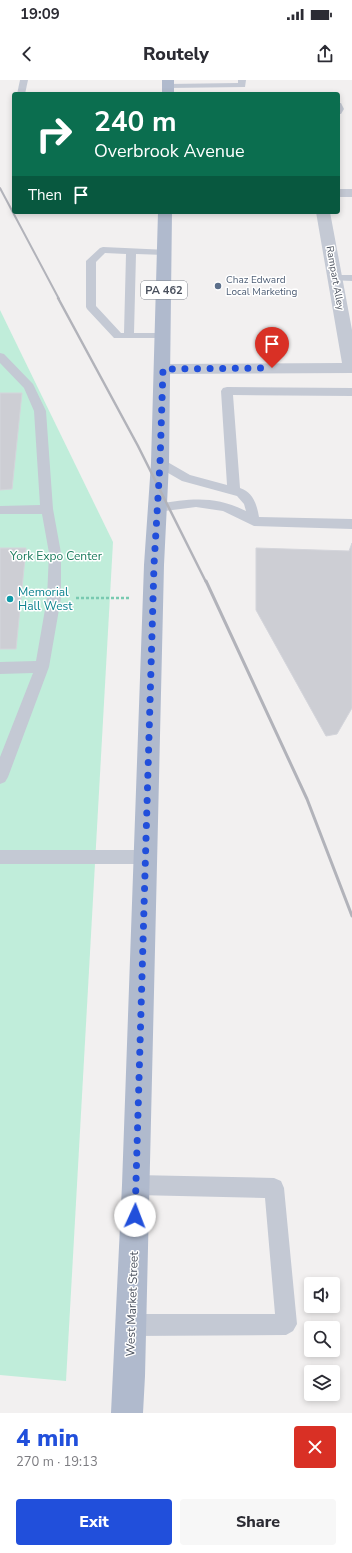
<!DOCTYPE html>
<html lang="en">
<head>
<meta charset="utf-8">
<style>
  :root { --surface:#fff; --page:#f7f7f7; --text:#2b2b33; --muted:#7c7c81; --accent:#214fdb }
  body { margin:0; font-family:"Nunito Sans",sans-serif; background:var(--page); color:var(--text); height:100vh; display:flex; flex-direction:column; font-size:15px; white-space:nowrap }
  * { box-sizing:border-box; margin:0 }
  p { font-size:13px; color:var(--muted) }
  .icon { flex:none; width:22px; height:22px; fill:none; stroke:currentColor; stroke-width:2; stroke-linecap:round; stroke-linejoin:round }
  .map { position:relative; height:1333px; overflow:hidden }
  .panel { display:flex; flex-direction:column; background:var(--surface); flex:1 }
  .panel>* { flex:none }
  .banner { position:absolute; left:12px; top:12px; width:328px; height:122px; border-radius:4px; box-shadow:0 2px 6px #0003; background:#0b6e4f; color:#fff; overflow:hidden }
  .tools { position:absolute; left:304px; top:1197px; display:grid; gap:8px }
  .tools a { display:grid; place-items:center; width:36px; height:36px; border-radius:4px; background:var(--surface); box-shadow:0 2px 6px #0003; font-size:20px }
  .pin { position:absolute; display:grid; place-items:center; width:34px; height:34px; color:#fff; margin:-41px -17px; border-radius:50% 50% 50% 0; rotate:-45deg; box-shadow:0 0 4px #0007 }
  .pin .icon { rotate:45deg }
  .me { position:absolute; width:44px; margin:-22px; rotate:2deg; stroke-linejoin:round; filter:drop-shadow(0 0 3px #0008) }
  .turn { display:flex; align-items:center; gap:14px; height:84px; padding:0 16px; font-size:18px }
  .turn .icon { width:52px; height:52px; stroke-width:2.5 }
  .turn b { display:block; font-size:28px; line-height:34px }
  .then { display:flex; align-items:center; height:38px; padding:0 16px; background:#0003; gap:8px; font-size:15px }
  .round { display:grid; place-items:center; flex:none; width:42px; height:42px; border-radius:4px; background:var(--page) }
  .overview { display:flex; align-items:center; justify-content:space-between; height:68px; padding:0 16px }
  h1 { font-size:24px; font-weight:800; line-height:30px; color:var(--accent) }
  .action { display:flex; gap:8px; margin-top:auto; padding:8px 16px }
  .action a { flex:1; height:46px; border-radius:4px; background:var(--accent); color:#fff; font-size:16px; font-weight:800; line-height:46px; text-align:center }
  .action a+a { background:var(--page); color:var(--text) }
  .status { display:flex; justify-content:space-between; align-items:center; height:28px; padding:0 20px; background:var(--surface); direction:ltr }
  .status svg { height:11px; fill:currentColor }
  header { display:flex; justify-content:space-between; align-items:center; height:52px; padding:0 16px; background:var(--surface); font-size:18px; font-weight:800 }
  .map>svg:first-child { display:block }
  .green { fill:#c0edda }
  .building { fill:#cdced4; stroke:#d4d5db }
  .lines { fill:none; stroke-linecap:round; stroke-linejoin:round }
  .path { stroke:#79cab1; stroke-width:2.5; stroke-dasharray:3 2; stroke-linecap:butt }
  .service { fill:#c4c9d4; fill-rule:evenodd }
  .minor { fill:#c4c9d4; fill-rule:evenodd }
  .primary { fill:#b0bacd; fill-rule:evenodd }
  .rail-far2 { stroke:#b2b3ba; stroke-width:2 }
  .rail-far1 { stroke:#b2b3ba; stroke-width:2.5 }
  .rail { stroke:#b2b3ba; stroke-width:3 }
  .route { stroke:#214fdb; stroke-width:7; stroke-dasharray:0 12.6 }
  .service-dot { fill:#5c6f8a; stroke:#fff; stroke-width:1.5 }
  .culture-dot { fill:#0f9aa8; stroke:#fff; stroke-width:1.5 }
  .labels { text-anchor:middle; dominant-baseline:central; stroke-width:3; stroke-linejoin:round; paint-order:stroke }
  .far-street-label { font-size:10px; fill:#484f5c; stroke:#fff }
  .far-service-label { font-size:10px; fill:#4e5e75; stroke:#fff; text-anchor:start }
  .shield { fill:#fff; stroke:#7f848d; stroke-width:1 }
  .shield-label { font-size:11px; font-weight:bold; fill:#484f5c }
  .park-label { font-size:12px; fill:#1b7b5d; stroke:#fff }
  .culture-label { font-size:12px; fill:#0d838f; stroke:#fff; text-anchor:start }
  .street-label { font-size:12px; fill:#484f5c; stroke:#fff }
</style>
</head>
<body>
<div class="status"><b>19:09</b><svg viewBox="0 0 49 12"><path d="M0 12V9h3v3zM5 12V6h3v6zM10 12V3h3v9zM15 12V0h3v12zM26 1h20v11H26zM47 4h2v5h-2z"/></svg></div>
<header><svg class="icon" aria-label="back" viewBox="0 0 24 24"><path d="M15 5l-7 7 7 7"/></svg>Routely<svg class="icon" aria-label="share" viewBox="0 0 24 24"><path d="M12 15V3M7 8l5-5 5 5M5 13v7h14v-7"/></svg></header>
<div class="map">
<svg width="352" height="1333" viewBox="0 0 352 1333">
  <rect width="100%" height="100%" fill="#f2f0f0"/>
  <polygon class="green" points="0,230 113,462 66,1301 0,1295"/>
  <g class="building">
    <polygon points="0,313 22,313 12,409 0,410"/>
    <polygon points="352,463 352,628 337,654 326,656 256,530 256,468 349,471"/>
    <polygon points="0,468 26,468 16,569 0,569"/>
  </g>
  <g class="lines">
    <polyline class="path" points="76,518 129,518"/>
    <g class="service">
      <polygon points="20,0 28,0 25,14 17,14"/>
      <polygon points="238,0 246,0 245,7 168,8 164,6 168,4 238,3"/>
      <polygon points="338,23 341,23 344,29 341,34 338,34"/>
      <path d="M103 167 168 170 170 172 165 175 136 174 134 253H163L168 256 167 258H114L87 229 86 227V181L100 168ZM105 173 126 174 124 253H121L96 226V182Z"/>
      <polygon points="335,195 352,195 352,201 331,200 330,198 331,196"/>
      <polygon points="0,273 4,274 33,304 46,331 53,429 61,473 61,518 49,587 8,697 5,702 0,704 0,677 33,593 0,594 0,582 36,581 47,518 49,473 42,434 0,434 0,426 40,425 34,331 24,308 0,283"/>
      <path d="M227 307 352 308V316L233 315 240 408C253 412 257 425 259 437L352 439V449L254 446 223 431 196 427 157 432 153 431 151 428 153 425 157 424C191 419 213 415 246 431L244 424 237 416 182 401 156 386 154 383 156 380H164L190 395 227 405 221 311 223 308Z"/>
      <polygon points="0,770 145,770 151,772 153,777 151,782 145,784 0,784"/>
      <polygon points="136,1095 274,1098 281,1101 284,1108 297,1244 293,1251 286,1255 131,1256 124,1252 120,1245 124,1238 131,1234 275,1234 265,1118 136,1115 129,1112 126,1105 129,1098"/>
    </g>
    <g class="minor">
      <rect x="338" y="109" width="14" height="8"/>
      <polygon points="316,132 330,132 352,250 352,293 163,294 157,293 155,289 157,285 163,284 342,283"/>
    </g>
    <g class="primary">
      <rect x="162" y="0" width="12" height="14"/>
      <polygon points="158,132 172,132 169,383 164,485 145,1296 143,1333 111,1333 122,1105 144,485 151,383"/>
    </g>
    <polyline class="rail-far2" points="0,108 59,219"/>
    <polyline class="rail-far1" points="58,218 138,366 206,502"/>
    <polyline class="rail" points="206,501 307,719 352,836"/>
  </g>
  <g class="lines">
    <polyline class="route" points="135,1136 154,485 160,383 163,289 272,288"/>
  </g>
  <circle class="service-dot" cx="218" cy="206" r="4"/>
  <circle class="culture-dot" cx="10" cy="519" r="4"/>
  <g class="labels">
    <g class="far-street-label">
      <text transform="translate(335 198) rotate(80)">Rampart Alley</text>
    </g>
    <g class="far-service-label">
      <text x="226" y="200">Chaz Edward<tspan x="226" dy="12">Local Marketing</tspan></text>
    </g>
    <rect class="shield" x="141" y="201" width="46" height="18" rx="3"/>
    <g class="shield-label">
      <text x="164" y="210">PA 462</text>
    </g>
    <g class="park-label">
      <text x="56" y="476">York Expo Center</text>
    </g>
    <g class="culture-label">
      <text x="18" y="512">Memorial<tspan x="18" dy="14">Hall West</tspan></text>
    </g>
    <g class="street-label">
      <text transform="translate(132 1224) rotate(-88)">West Market Street</text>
    </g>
  </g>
</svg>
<div class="tools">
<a><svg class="icon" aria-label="sound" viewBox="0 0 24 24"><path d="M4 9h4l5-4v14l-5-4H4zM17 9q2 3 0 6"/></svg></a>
<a><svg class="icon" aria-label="search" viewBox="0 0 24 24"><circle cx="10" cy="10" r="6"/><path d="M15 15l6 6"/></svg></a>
<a><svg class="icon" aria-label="layers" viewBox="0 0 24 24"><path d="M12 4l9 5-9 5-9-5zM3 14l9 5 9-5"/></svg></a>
</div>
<div class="pin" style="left:272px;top:288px;background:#d93025"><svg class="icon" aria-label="arrive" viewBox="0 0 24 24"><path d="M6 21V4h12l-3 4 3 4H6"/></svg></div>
<svg class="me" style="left:135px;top:1136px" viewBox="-20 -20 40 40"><circle r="19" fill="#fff"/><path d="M0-13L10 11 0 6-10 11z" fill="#214fdb"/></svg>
<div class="banner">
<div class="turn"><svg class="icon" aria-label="right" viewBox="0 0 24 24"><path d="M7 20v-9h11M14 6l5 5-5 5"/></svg><div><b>240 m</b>Overbrook Avenue</div></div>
<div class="then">Then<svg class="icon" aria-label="arrive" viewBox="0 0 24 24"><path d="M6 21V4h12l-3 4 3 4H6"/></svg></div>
</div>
</div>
<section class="panel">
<div class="overview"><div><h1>4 min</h1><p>270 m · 19:13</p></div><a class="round" style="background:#d93025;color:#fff"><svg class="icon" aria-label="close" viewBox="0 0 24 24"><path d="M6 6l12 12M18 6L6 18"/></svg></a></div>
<div class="action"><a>Exit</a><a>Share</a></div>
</section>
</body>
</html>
